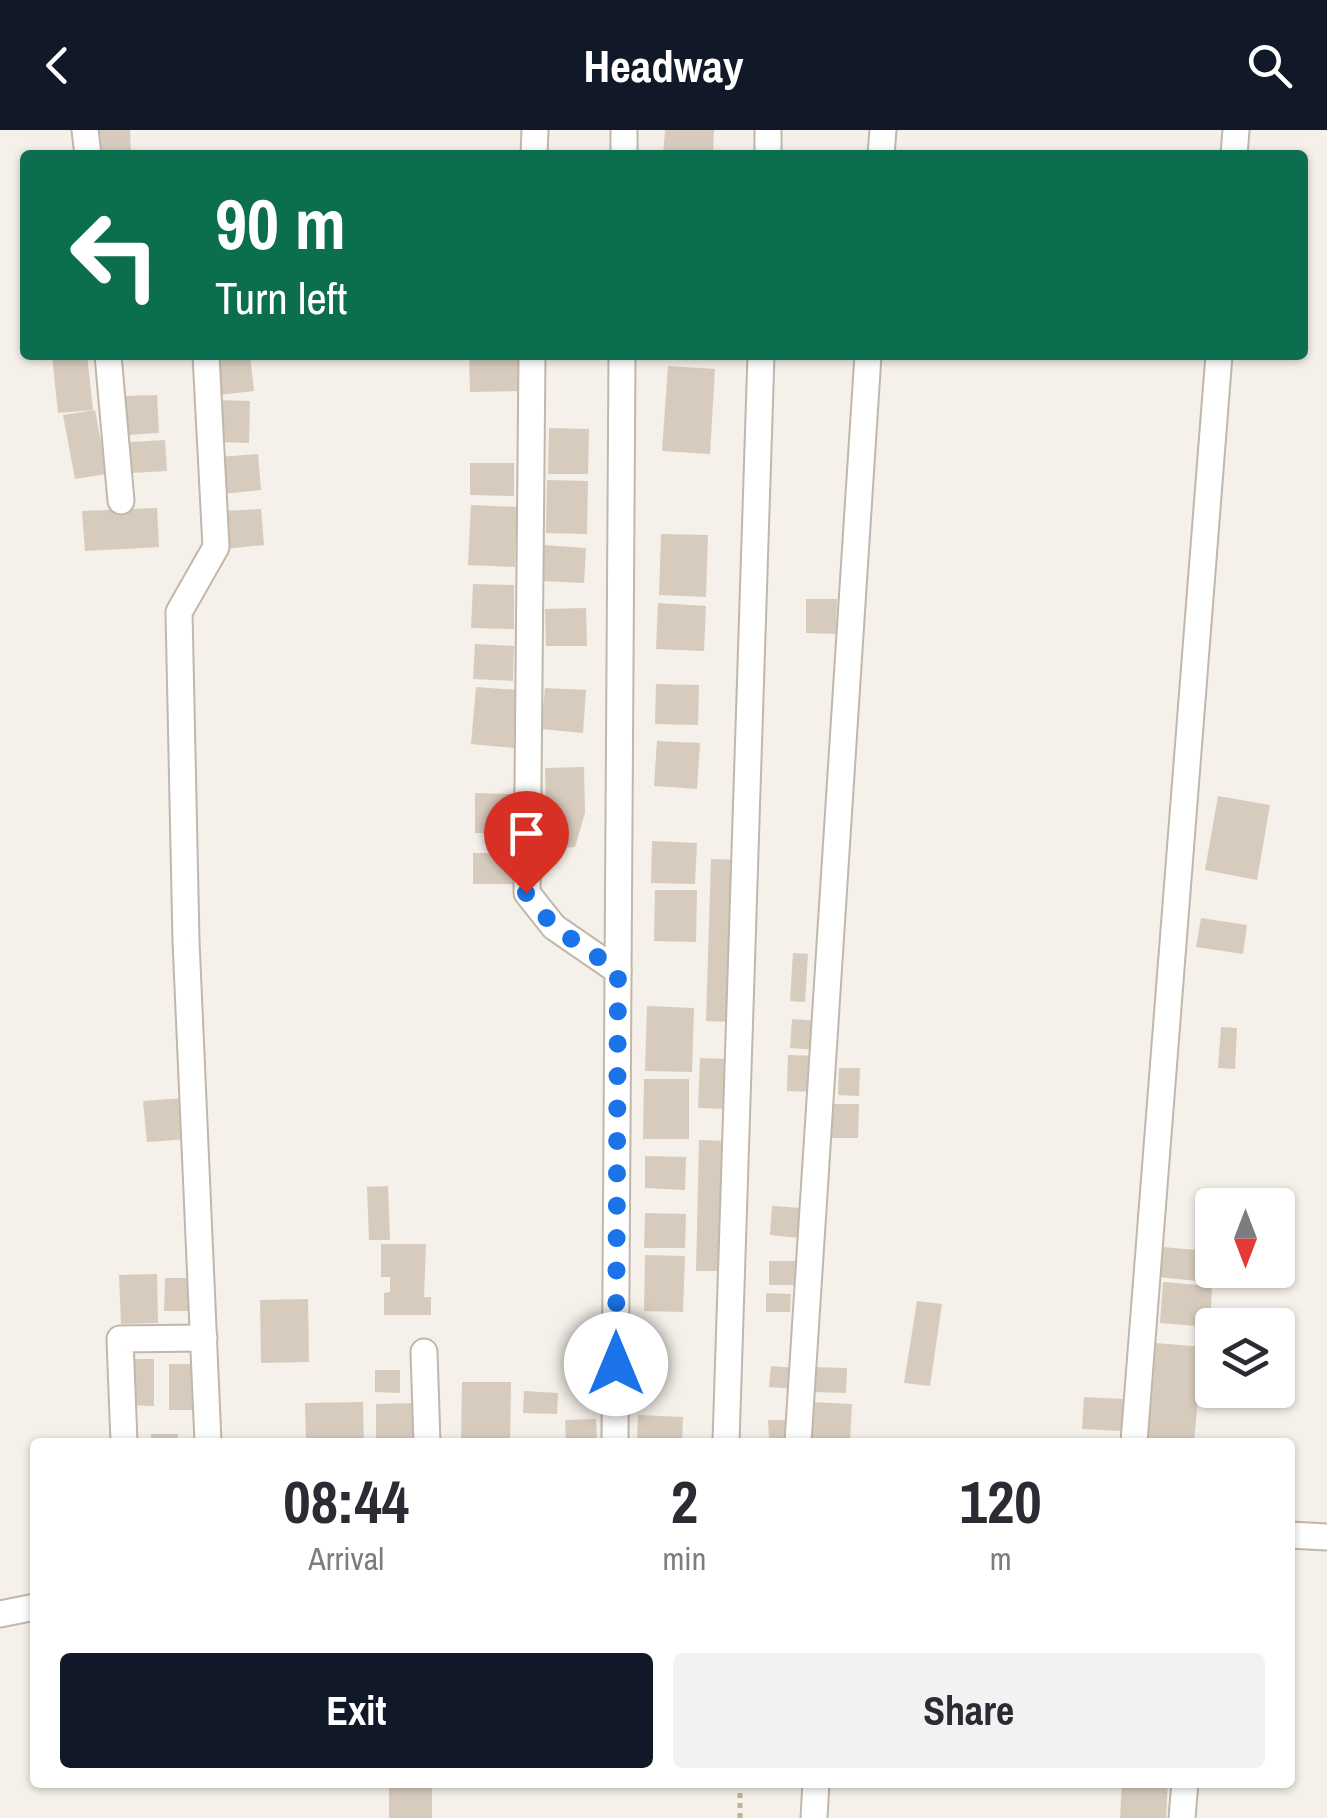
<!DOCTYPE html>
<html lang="en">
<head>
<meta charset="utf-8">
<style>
  :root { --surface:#fff; --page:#f2f2f3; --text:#2b2b33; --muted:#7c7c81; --accent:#111827 }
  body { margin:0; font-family:"Archivo Narrow",sans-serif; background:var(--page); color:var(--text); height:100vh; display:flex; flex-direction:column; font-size:38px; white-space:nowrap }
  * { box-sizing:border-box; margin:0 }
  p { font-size:32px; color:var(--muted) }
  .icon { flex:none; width:55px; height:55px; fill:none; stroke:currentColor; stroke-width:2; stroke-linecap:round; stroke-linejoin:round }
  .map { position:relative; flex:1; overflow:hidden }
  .drawer { position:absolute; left:30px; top:1308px; width:1265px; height:350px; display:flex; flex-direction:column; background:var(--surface); border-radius:10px; box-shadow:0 2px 8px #0004 }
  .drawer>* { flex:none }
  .hud { position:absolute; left:20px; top:20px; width:1288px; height:210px; border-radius:10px; box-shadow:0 2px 8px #0004; background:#0b6e4f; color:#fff; overflow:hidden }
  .needle { width:65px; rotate:180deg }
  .tools { position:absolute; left:1195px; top:1058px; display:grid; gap:20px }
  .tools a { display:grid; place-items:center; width:100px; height:100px; border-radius:10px; background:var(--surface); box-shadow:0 2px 8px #0004; font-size:50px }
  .pin { position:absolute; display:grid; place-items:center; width:85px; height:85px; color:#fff; margin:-102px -42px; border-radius:50% 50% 50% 0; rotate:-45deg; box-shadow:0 0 10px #0007 }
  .pin .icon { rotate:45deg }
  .me { position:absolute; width:110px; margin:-55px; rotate:0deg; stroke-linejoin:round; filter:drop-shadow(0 0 8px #0008) }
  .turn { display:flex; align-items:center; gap:35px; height:210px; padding:0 30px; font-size:45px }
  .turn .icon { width:130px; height:130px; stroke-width:2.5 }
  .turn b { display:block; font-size:70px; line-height:85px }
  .eta { display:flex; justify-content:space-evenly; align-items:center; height:170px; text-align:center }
  .eta b { font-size:60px; font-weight:800; line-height:70px }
  .action { display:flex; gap:20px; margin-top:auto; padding:20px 30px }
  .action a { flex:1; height:115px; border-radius:10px; background:var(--accent); color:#fff; font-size:40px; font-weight:800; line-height:115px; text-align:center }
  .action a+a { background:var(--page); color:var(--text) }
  header { display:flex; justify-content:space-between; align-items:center; height:130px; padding:0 30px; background:var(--accent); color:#fff; font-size:45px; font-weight:800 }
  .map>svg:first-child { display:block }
  .building { fill:#d7cbbd }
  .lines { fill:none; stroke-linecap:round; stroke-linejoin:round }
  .minor-casing { stroke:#c1b7ab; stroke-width:29 }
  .path { stroke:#c4b19b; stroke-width:5; stroke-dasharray:5 5; stroke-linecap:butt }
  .minor { stroke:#fff; stroke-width:25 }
  .route { stroke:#1a73e8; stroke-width:18; stroke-dasharray:0 32.4 }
</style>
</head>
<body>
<header><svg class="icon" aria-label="back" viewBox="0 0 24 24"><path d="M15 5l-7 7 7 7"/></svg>Headway<svg class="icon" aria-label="search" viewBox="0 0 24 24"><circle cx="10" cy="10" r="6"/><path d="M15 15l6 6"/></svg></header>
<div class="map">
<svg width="1327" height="1688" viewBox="0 0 1327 1688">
  <rect width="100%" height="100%" fill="#f5f0e9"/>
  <g class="building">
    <polygon points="98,0 130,0 131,25 99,25"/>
    <polygon points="665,0 714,0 713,25 663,24"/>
    <polygon points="52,225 87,225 93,280 58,283"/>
    <polygon points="214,225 250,225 254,261 219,265"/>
    <polygon points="469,225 520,225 521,261 470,262"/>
    <polygon points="668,236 715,239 710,324 662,321"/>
    <polygon points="157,265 159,303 128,305 126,266"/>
    <polygon points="218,270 250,271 249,313 217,312"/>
    <polygon points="95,280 107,344 75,349 63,285"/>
    <polygon points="549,298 589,299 588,344 548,344"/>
    <polygon points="165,310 167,341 131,343 129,312"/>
    <polygon points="258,324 261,360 221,364 217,327"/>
    <polygon points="470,333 514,333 514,366 470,365"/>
    <polygon points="547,350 588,351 587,404 546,403"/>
    <polygon points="471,375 517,377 515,437 468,435"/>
    <polygon points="157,378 159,417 85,421 82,381"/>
    <polygon points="261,379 264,415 225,419 222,381"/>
    <polygon points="661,404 708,405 706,467 659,465"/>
    <polygon points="544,415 586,418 584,453 542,451"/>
    <polygon points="473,454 514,455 514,499 471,498"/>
    <polygon points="806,469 837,469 836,504 806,503"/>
    <polygon points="658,473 706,476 704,521 656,519"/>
    <polygon points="586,478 587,516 546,516 545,479"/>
    <polygon points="475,514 514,516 513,551 473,549"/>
    <polygon points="656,554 699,555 698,595 655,594"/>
    <polygon points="476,557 518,560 514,618 471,614"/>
    <polygon points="545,558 586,560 583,603 541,599"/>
    <polygon points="657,611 700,613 697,659 654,656"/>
    <polygon points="584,637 585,683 575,717 547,718 545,638"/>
    <polygon points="475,663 512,664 512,704 475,703"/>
    <polygon points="1218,666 1270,675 1257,750 1205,740"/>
    <polygon points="652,711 697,713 695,754 651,753"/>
    <rect x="473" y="723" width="40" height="31"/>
    <polygon points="711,729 739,730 734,892 706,891"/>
    <polygon points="655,760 697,760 696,812 654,811"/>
    <polygon points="1201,788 1247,795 1243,824 1196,817"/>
    <polygon points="793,823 808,824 805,872 790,871"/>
    <polygon points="647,876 694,878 692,942 645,941"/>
    <polygon points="792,889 822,891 820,920 790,918"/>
    <polygon points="1221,897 1237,898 1235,939 1218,938"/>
    <polygon points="788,925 818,926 817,962 787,961"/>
    <polygon points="700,928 730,929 729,979 698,978"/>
    <polygon points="839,938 860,938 859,966 838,965"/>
    <polygon points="644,949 689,949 689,1009 643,1009"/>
    <polygon points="184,968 188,1009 147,1012 143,971"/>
    <polygon points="832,974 859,974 858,1008 832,1008"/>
    <polygon points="699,1010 728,1011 725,1141 696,1141"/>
    <polygon points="645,1026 686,1027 685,1060 645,1058"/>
    <polygon points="388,1056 390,1110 369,1110 367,1057"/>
    <polygon points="772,1076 801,1078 799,1108 770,1105"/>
    <polygon points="645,1083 686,1084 685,1118 644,1118"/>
    <polygon points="381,1114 426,1114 424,1167 431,1167 431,1185 384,1185 384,1163 390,1162 390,1147 381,1147"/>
    <polygon points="1162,1117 1209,1121 1207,1152 1159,1147"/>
    <polygon points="645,1125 685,1126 683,1182 644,1181"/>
    <polygon points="769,1131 800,1131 799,1155 769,1155"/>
    <polygon points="157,1144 158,1193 121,1194 119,1145"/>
    <polygon points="165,1148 194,1148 193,1181 164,1181"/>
    <polygon points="1163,1152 1212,1156 1210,1197 1160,1193"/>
    <polygon points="766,1163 791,1164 790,1182 766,1182"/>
    <polygon points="308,1169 309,1232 261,1233 260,1170"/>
    <polygon points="917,1171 942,1174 930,1256 904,1253"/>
    <polygon points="1156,1213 1203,1217 1194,1312 1148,1312"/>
    <polygon points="128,1229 154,1229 154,1276 127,1275"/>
    <rect x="169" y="1234" width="25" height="46"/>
    <polygon points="771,1236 797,1238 796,1259 769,1257"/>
    <polygon points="812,1237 847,1238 846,1263 812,1262"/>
    <polygon points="375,1240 400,1240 400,1263 375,1262"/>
    <polygon points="462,1252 511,1252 510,1312 461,1312"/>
    <polygon points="524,1261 558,1263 557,1284 523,1283"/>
    <polygon points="1084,1267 1123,1269 1122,1301 1082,1299"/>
    <polygon points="363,1272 364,1312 306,1312 305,1273"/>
    <polygon points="812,1272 852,1274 850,1312 810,1312"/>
    <polygon points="418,1273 419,1312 376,1312 376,1274"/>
    <polygon points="638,1285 683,1287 682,1312 637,1312"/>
    <polygon points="596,1289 597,1312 566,1312 565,1290"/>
    <polygon points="768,1290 790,1290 791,1308 769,1309"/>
    <rect x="151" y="1304" width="27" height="8"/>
    <polygon points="1122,1652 1168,1652 1166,1688 1120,1688"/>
    <rect x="389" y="1653" width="43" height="35"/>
  </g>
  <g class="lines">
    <g class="minor-casing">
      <g id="minor">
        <polyline points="85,0 88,25"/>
        <polyline points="534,25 535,0"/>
        <polyline points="624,25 624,0"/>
        <polyline points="768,25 768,0"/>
        <polyline points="881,25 883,0"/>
        <polyline points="1234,25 1236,0"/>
        <polyline points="108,225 121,371"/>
        <polyline points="206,225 216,417 179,482 186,811 208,1312"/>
        <polyline points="532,225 527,763 554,797 618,841"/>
        <polyline points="424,1222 427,1312"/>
        <polyline points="124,1312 120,1209 204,1208"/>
        <polyline points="615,1312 622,225"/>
        <polyline points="726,1312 761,225"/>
        <polyline points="798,1312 868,225"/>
        <polyline points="1134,1312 1219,225"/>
        <polyline points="1290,1405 1327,1407"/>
        <polyline points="0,1484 35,1477"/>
        <polyline points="814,1688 816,1652"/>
        <polyline points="1182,1688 1185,1652"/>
      </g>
    </g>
    <polyline class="path" points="740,1688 740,1652"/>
    <use href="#minor" class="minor"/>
  </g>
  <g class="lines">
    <polyline class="route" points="526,763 554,797 618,841 616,1234"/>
  </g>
</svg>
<div class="tools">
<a><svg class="needle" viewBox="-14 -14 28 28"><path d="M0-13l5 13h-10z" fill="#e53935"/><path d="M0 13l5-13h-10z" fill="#7c7c81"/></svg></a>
<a><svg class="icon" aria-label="layers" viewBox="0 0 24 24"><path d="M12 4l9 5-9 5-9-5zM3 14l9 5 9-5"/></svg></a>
</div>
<div class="pin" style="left:526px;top:763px;background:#d93025"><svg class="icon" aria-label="arrive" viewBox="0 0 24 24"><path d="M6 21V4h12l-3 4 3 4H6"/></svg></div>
<svg class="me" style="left:616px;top:1234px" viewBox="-20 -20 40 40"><circle r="19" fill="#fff"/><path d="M0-13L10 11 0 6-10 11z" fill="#1a73e8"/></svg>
<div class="hud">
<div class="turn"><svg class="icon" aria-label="left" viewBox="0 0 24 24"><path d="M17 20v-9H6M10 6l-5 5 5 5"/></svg><div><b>90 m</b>Turn left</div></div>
</div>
<section class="drawer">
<div class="eta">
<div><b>08:44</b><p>Arrival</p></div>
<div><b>2</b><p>min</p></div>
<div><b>120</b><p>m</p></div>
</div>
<div class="action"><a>Exit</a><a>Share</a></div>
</section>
</div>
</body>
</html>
